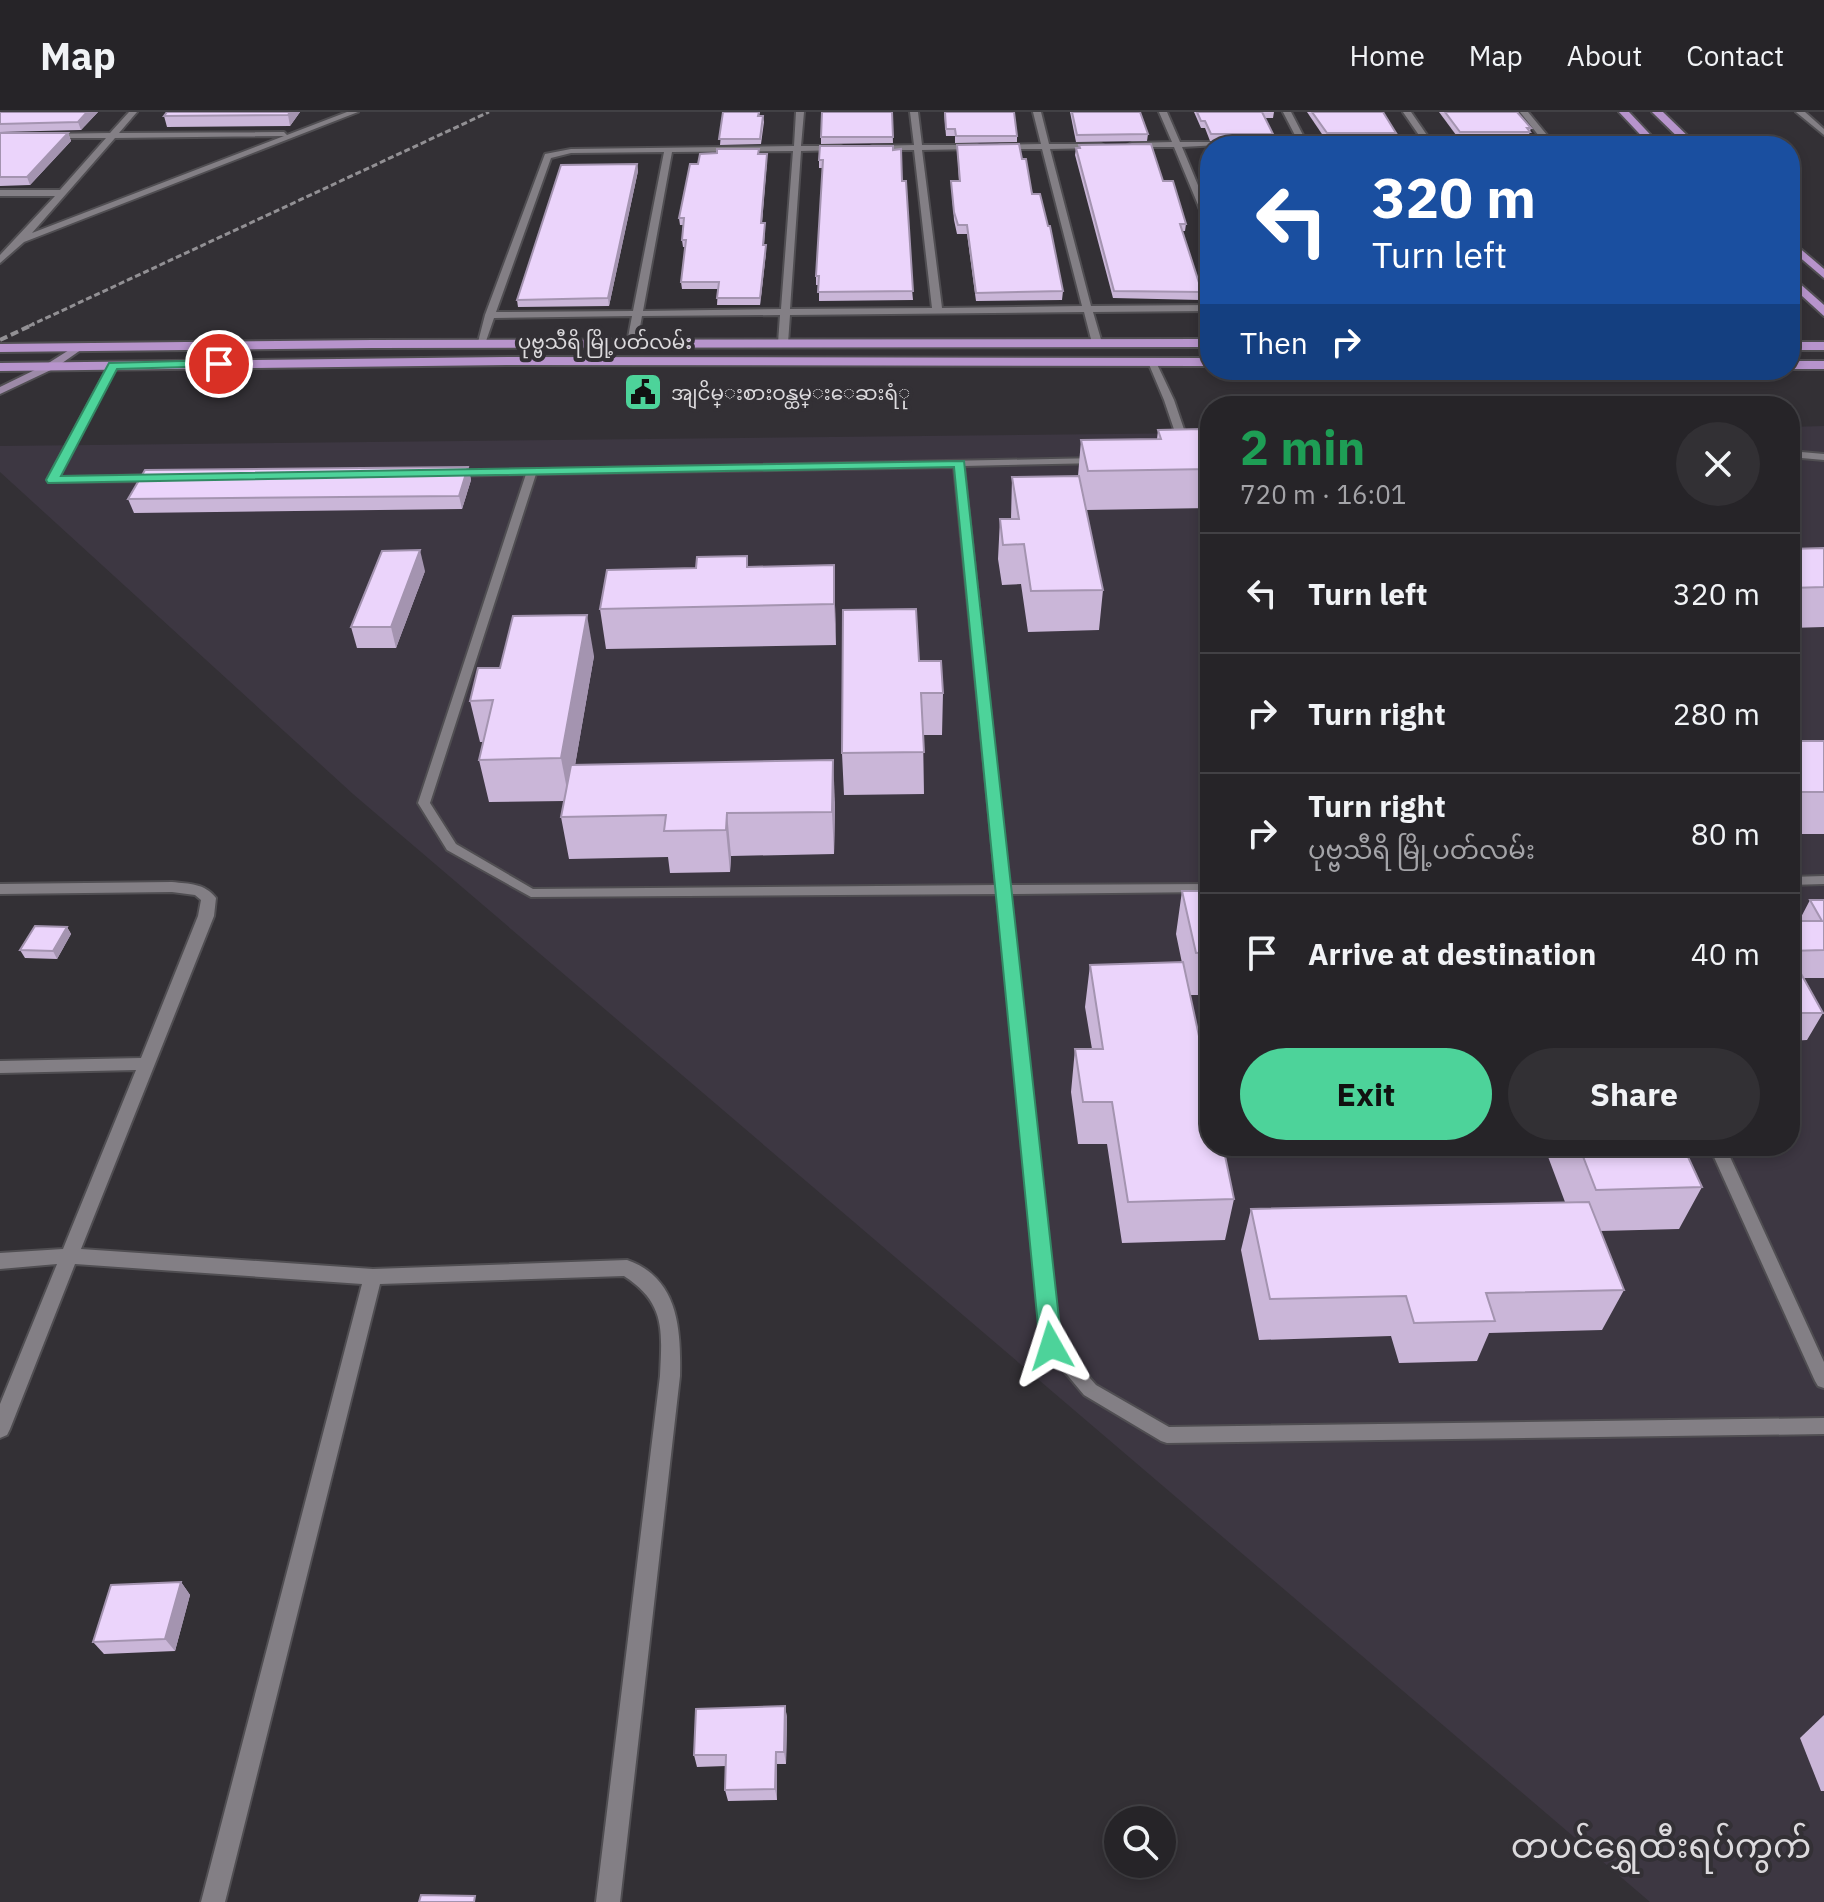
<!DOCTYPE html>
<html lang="en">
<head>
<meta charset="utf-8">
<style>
  :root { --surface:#262428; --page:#323034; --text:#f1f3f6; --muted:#a4a4a8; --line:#424145; --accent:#4dd39a }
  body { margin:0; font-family:"IBM Plex Sans","Noto Sans Myanmar",sans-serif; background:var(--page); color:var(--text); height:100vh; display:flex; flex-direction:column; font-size:30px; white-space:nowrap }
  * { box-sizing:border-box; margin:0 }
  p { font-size:26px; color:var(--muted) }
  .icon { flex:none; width:44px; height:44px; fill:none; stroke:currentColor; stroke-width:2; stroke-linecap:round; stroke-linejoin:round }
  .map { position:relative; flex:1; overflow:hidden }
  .panel { position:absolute; left:1200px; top:284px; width:600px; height:760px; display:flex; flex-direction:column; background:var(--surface); border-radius:32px; box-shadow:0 4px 12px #0003,0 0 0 2px var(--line) }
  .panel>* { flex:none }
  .banner { position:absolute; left:1200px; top:24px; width:600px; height:244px; border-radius:32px; box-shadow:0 4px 12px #0003,0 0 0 2px var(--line); background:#1a4fa0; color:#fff; overflow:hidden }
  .tools { position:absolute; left:1104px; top:1694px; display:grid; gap:16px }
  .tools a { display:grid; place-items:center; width:72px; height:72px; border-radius:50%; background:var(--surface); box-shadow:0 4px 12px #0003,0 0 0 2px var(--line); font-size:40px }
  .pin { position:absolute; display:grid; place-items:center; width:68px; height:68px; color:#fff; margin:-34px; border:4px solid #fff; border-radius:50%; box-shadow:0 2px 8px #0007 }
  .me { position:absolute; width:88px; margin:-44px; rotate:354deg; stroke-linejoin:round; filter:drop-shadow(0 0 6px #0008) }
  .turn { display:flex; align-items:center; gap:28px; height:168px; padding:0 40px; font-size:36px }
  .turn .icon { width:104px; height:104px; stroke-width:2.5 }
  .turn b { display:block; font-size:56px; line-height:68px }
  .then { display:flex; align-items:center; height:76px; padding:0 40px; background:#0003; gap:16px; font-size:30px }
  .round { display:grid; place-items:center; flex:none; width:84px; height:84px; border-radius:42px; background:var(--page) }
  .headline { display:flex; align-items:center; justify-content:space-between; height:136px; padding:0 40px }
  h1 { font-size:48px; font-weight:700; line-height:60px; color:#1e9e55 }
  .cta { display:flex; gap:16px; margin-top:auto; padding:16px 40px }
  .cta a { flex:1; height:92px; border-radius:48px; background:var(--accent); color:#111; font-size:32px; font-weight:700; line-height:92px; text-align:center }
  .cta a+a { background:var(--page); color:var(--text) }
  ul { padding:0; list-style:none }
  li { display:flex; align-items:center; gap:24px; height:120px; padding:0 40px; border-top:2px solid var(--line) }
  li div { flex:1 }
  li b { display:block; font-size:30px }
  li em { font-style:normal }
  header { display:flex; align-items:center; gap:48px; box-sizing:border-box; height:112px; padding:0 40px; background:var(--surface); border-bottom:2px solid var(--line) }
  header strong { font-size:38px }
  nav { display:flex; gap:44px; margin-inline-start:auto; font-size:28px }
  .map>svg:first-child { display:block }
  .built { fill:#3d3742 }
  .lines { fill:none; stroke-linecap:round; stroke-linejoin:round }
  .service-casing { stroke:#504e52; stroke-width:4 }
  .minor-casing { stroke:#504e52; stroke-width:4 }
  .secondary-casing { stroke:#504e52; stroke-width:4 }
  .primary-casing { stroke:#504e52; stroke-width:4 }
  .service { fill:#837f85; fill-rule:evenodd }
  .minor { fill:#837f85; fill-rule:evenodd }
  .secondary { fill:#9d8aa8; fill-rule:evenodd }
  .primary { fill:#b794cc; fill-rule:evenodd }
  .rail-far1 { stroke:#929094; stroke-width:3; stroke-dasharray:6 3; stroke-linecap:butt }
  .rail { stroke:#929094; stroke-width:4; stroke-dasharray:8 4; stroke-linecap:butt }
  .wall { fill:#cab6d8 }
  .shaded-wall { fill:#a494b0 }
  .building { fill:#ebd4fb; stroke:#a494b0; stroke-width:2 }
  .route { fill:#4dd39a; stroke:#328964; stroke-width:2 }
  .labels { text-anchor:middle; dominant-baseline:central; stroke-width:8; stroke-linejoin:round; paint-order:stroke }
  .far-street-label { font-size:20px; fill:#dcdadd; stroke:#333035 }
  .far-poi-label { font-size:20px; fill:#dcdadd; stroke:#333035; text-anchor:start }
  .near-quarter-label { font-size:34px; fill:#dcdadd; stroke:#333035 }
</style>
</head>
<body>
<header>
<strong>Map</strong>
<nav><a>Home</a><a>Map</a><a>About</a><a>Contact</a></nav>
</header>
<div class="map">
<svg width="1824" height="1790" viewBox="0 0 1824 1790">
  <rect width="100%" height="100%" fill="#333035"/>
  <polygon class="built" points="1824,314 1824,1790 1650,1790 353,682 0,360 0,334 1210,321 1210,1034 1790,1034 1790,315"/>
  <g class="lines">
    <g class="service-casing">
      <g id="service">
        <polygon points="1149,248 1156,250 1174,288 1190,335 1188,337 1180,335 1164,288 1148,250"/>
        <polygon points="113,250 117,253 58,365 158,363 163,366 158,369 49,370 47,368 109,253"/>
        <polygon points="1790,339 1824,342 1824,348 1790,345"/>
        <path d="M1098 346 1101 347V351L964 354 1009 773 1210 772V780L1010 782 1059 1231 1096 1273 1169 1315 1824 1306V1322L1167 1331 1161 1329 1084 1283 1043 1234 997 782 531 785 447 738 418 691 526 362 451 364 446 361 448 359ZM954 355 996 773 533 777 456 732 430 691 536 362Z"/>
        <polygon points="1824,764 1824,772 1790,773 1790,765"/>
        <polygon points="1709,1034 1725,1034 1824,1250 1824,1276 1818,1274 1815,1269"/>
      </g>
    </g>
    <g class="minor-casing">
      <g id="minor">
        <path d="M129 0H137L119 21 284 20 287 23 347 0H358L24 130 0 151V143L55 84H0V78H60L106 26H47L44 22 110 21ZM284 24 32 121 115 26Z"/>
        <path d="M796 0H804L801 34H841L845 36 841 38 801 39 790 197 932 196 914 38H872L868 36 872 34 914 33 910 0H918L922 33H977L981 35 977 37 922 38 942 196 1082 194 1042 37H1000L996 35 1000 33 1041 32 1033 0H1041L1049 32H1101L1105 34 1101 36 1050 37 1091 194 1210 193V199L1093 200 1102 231 1097 234 1092 231 1084 200 790 203 788 231 783 234 778 231 780 203 642 204 637 231 632 234 627 231 632 204 494 206 485 232 477 234 485 203 545 42 571 37 794 34ZM793 39 781 197 643 199 672 40ZM664 40 633 199 496 200 551 46 571 41Z"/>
        <polygon points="1159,0 1167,0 1180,30 1233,30 1237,32 1182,35 1210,102 1210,115 1206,112 1174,35 1132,35 1128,33 1132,31 1172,30"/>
        <polygon points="1283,0 1291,0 1306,29 1353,29 1357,31 1353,33 1253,34 1256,30 1298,29"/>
        <polygon points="1403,0 1411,0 1431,29 1481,29 1485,31 1481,33 1389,33 1392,29 1423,29"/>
        <polygon points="1520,0 1528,0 1556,34 1517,33 1520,29 1543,29"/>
        <polygon points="1796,0 1805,0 1824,17 1824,23"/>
        <path d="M172 770C190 772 204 771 216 786L214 804 81 1137 373 1157 627 1148C679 1166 681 1218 680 1264L620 1790H596L660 1264C662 1219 666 1191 624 1164L380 1172 225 1790H201L362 1172 75 1152 10 1317 7 1323 0 1326V1292L57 1152 0 1157V1141L63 1137 136 958 0 961V949L141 946 198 804 201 788 195 783 172 780 0 782V772Z"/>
      </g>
    </g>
    <g class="secondary-casing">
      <polygon id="secondary" points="77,233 85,235 55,256 0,282 0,275 47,252"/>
    </g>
    <g class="primary-casing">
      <g id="primary">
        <polygon points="1619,0 1629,0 1661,34 1651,34"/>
        <polygon points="1652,0 1663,0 1698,34 1687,34"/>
        <polygon points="1790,128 1824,157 1824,166 1790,137"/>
        <polygon points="1790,163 1824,193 1824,204 1790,173"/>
        <polygon points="1210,227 1210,235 372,236 0,240 0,232 372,228"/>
        <rect x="1790" y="230" width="34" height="8"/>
        <polygon points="507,245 1210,246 1210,254 507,253 0,259 0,251"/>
        <rect x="1790" y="249" width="34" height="8"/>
      </g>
    </g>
    <use href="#service" class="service"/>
    <use href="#minor" class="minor"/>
    <use href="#secondary" class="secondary"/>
    <use href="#primary" class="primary"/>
    <polyline class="rail-far1" points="29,214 489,0"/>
    <polyline class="rail" points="0,228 34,212"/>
  </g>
  <g class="wall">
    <polygon points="0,0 98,0 81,18 0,20"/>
    <polygon points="300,0 290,14 167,15 164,4"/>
    <polygon points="723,0 760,0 759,4 763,4 764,10 761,32 720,33"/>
    <polygon points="892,0 893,31 821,32 821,25"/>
    <polygon points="944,0 1017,24 1017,30 955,31 955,24 946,24"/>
    <polygon points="1070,0 1140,0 1148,22 1147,29 1076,30"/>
    <polygon points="1194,0 1274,0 1273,6 1265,6 1273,22 1272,28 1210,29 1205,16 1201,16"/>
    <polygon points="1307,0 1383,0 1396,21 1395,27 1326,28"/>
    <polygon points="1439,0 1517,0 1531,16 1528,26 1459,27"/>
    <polygon points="0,21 68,21 71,29 30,73 0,74"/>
    <polygon points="957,33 1022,47 1063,179 1062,188 976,189 967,122 957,122 954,108 951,69 959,69"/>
    <polygon points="1079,33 1163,69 1186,112 1185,119 1182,119 1202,180 1201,188 1113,186 1075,43 1076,36 1079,36"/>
    <polygon points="759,37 759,42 767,48 762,111 765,118 764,133 766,133 766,140 760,193 717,193 718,177 682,177 681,170 685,135 683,135 682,128 683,113 680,113 679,106 698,52 717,41"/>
    <polygon points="893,38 902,69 913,188 819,189 819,173 816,173 816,164 823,56 819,56 819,48"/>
    <polygon points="637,52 638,59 609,194 518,195 517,188"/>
    <polygon points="1158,318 1210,325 1210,396 1086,398 1103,478 1099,518 1028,520 1021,472 1002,473 998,447 1000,407 1011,407 1012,365 1078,364 1081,328 1157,327"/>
    <polygon points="468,355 471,368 462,397 134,401 128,387"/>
    <polygon points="1824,436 1824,515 1790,516 1790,437"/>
    <polygon points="747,444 748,455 834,453 836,533 606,537 600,497 696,456"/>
    <polygon points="425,459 396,536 357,536 351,515"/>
    <polygon points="594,544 575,653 835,690 834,742 731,744 730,760 670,761 668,745 569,747 561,705 564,689 489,690 479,648 483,630 480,630 470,589 500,556"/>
    <polygon points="919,549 943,581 942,623 923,623 924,682 844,683 842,641"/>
    <rect x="1790" y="629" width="34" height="93"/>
    <polygon points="1182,779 1210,779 1210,883 1190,883 1234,1087 1225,1128 1122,1131 1107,1032 1078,1032 1071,980 1075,937 1092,937 1085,895 1090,853 1182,851 1176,822"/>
    <polygon points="1810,788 1824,788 1824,866 1804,866 1823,901 1807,928 1790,929 1790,809 1799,809"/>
    <polygon points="67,815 71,822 57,847 25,846 20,838"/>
    <polygon points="1544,1034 1683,1034 1702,1075 1679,1117 1600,1119 1624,1178 1602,1218 1489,1221 1477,1249 1399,1251 1391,1224 1259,1228 1241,1138 1251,1097 1565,1090"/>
    <polygon points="181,1470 190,1483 175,1539 104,1542 93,1530"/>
    <polygon points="785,1594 787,1606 786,1652 777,1652 777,1688 728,1689 725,1678 726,1654 697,1655 694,1643"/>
    <polygon points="1824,1603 1824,1679 1821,1679 1800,1626"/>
  </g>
  <g class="shaded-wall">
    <polygon points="87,0 98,0 81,18 78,10"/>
    <polygon points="290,0 300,0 290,14 288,3"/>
    <polygon points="68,21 71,29 30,73 27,65"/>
    <polygon points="767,42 767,48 761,118 761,111"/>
    <polygon points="637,52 638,59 609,194 608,186"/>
    <polygon points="766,133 766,140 760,193 760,186"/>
    <polygon points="468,355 471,368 462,397 459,384"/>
    <polygon points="420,438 425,459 396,536 391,515"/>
    <polygon points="834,453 836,533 834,492"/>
    <polygon points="587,503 594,544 569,688 561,646"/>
    <polygon points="833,648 835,690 834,742 832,700"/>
    <polygon points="727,701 731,744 730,760 726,718"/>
    <polygon points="67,815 71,822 57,847 53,839"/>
    <polygon points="181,1470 190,1483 175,1539 165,1527"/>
    <polygon points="785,1594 787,1606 786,1652 784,1640"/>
    <polygon points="776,1640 777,1652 777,1688 775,1677"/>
  </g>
  <g class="building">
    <polygon points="0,0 87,0 78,10 0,12"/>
    <polygon points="167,0 290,0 288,3 164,4"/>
    <polygon points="723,0 759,0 758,4 763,4 760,27 719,27"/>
    <polygon points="822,0 892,0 893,25 821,25"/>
    <polygon points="945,0 1014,0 1017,24 956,24 955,17 946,17"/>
    <polygon points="1072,0 1140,0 1148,22 1077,23"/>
    <polygon points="1197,0 1262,0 1273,22 1211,22 1205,9 1201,9"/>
    <polygon points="1312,0 1383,0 1396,21 1327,21"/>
    <polygon points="1445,0 1517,0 1531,16 1527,16 1530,20 1460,20"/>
    <polygon points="0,21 68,21 27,65 0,65"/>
    <polygon points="1332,29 1412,31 1414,34 1335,34"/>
    <polygon points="1539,29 1543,34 1465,34 1462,30"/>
    <polygon points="1214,30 1278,30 1280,34 1216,34"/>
    <polygon points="1019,32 1022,47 1026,47 1032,82 1040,82 1048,114 1050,114 1063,179 976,181 967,113 958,113 954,100 951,69 960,69 957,33"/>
    <polygon points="1151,32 1163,69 1173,69 1186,112 1180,112 1202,180 1114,179 1076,36 1080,36 1079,33"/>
    <polygon points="820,34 893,34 893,38 901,37 902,69 906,69 913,179 818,180 819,164 816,164 823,48 819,48"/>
    <polygon points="717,37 759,37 758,42 767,42 761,111 765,111 763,133 766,133 760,186 717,186 719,170 681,170 686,128 682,128 684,106 679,106 690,52 698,52 700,42 717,41"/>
    <polygon points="637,52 608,186 517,188 561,53"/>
    <polygon points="1203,317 1206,325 1210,325 1210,357 1088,359 1081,328 1161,327 1158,318"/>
    <polygon points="468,355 459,384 128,387 145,358"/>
    <polygon points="1079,364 1103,478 1031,479 1024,432 1003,433 1000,407 1019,407 1012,365"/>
    <polygon points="1824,436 1824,475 1790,476 1790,437"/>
    <polygon points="420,438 391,515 351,515 382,439"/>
    <polygon points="747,444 747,455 834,453 834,492 600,497 607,458 696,456 697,445"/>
    <polygon points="916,497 919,549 941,549 943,581 921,581 924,640 842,641 843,498"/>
    <polygon points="587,503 561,646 479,648 493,588 470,589 478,556 500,556 513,504"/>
    <rect x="1790" y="629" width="34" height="51"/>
    <polygon points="833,648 832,700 727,701 726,718 664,719 666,703 561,705 571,653"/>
    <polygon points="1182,779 1210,779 1210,840 1196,841"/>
    <polygon points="1810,788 1824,788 1824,838 1790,839 1790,809 1822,809"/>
    <polygon points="35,814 67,815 53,839 20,838"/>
    <polygon points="1790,842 1823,901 1790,901"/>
    <polygon points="1183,850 1210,975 1210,1034 1223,1034 1234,1087 1128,1090 1112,990 1083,990 1075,937 1103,937 1090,853"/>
    <polygon points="1579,1034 1683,1034 1702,1075 1596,1078"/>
    <polygon points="1589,1090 1624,1178 1486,1181 1495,1209 1414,1211 1406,1184 1270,1187 1251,1097"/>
    <polygon points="181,1470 165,1527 93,1530 111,1473"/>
    <polygon points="785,1594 784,1640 776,1640 775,1677 725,1678 726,1643 694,1643 696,1597"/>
    <polygon points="421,1783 475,1784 474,1790 419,1790"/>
  </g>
  <polygon class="route" points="219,248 223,249 223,254 117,257 61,364 964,349 1062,1234 1058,1241 1051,1243 1043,1241 1040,1234 954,355 48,371 46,368 109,251"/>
  <defs>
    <g id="civic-square" transform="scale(2)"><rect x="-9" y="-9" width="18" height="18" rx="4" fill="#4dd39a" stroke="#333035"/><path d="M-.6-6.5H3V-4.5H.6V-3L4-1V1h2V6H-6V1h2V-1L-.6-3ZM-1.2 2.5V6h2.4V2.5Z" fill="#111"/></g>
  </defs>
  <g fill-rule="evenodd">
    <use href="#civic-square" x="643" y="280"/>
  </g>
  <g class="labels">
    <g class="far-street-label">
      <text x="605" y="229">ပုဗ္ဗသီရိ မြို့ပတ်လမ်း</text>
    </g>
    <g class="far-poi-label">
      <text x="671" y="280">အျငိမ္းစားဝန္ထမ္းေဆးရံု</text>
    </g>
    <g class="near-quarter-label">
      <text x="1661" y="1733">တပင်ရွှေထီးရပ်ကွက်</text>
    </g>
  </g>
</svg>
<div class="tools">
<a><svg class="icon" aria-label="search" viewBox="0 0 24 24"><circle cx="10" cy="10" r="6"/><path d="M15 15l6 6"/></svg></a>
</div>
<div class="pin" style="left:219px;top:252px;background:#d93025"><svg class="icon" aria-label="arrive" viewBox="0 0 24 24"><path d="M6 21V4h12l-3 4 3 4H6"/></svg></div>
<svg class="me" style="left:1051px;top:1234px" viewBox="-20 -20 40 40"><path d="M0-17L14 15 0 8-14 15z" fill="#4dd39a" stroke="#fff" stroke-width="4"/></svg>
<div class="banner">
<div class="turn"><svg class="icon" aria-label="left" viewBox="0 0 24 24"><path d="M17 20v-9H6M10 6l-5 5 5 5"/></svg><div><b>320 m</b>Turn left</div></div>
<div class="then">Then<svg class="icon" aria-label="right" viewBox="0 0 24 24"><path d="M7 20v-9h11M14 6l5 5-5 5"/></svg></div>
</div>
<section class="panel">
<div class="headline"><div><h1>2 min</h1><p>720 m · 16:01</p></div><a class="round"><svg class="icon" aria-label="close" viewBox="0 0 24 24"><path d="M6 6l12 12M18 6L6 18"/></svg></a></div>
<ul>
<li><svg class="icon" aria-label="left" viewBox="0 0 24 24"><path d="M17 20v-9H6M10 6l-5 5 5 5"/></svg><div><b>Turn left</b></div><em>320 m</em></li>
<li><svg class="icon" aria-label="right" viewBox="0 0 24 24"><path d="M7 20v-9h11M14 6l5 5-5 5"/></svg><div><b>Turn right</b></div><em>280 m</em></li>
<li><svg class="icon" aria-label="right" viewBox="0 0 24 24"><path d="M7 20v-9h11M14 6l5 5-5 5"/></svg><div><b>Turn right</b><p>ပုဗ္ဗသီရိ မြို့ပတ်လမ်း</p></div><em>80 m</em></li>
<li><svg class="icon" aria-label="arrive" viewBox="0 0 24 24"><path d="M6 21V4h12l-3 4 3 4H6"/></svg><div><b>Arrive at destination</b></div><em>40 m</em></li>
</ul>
<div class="cta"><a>Exit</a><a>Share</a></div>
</section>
</div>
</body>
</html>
